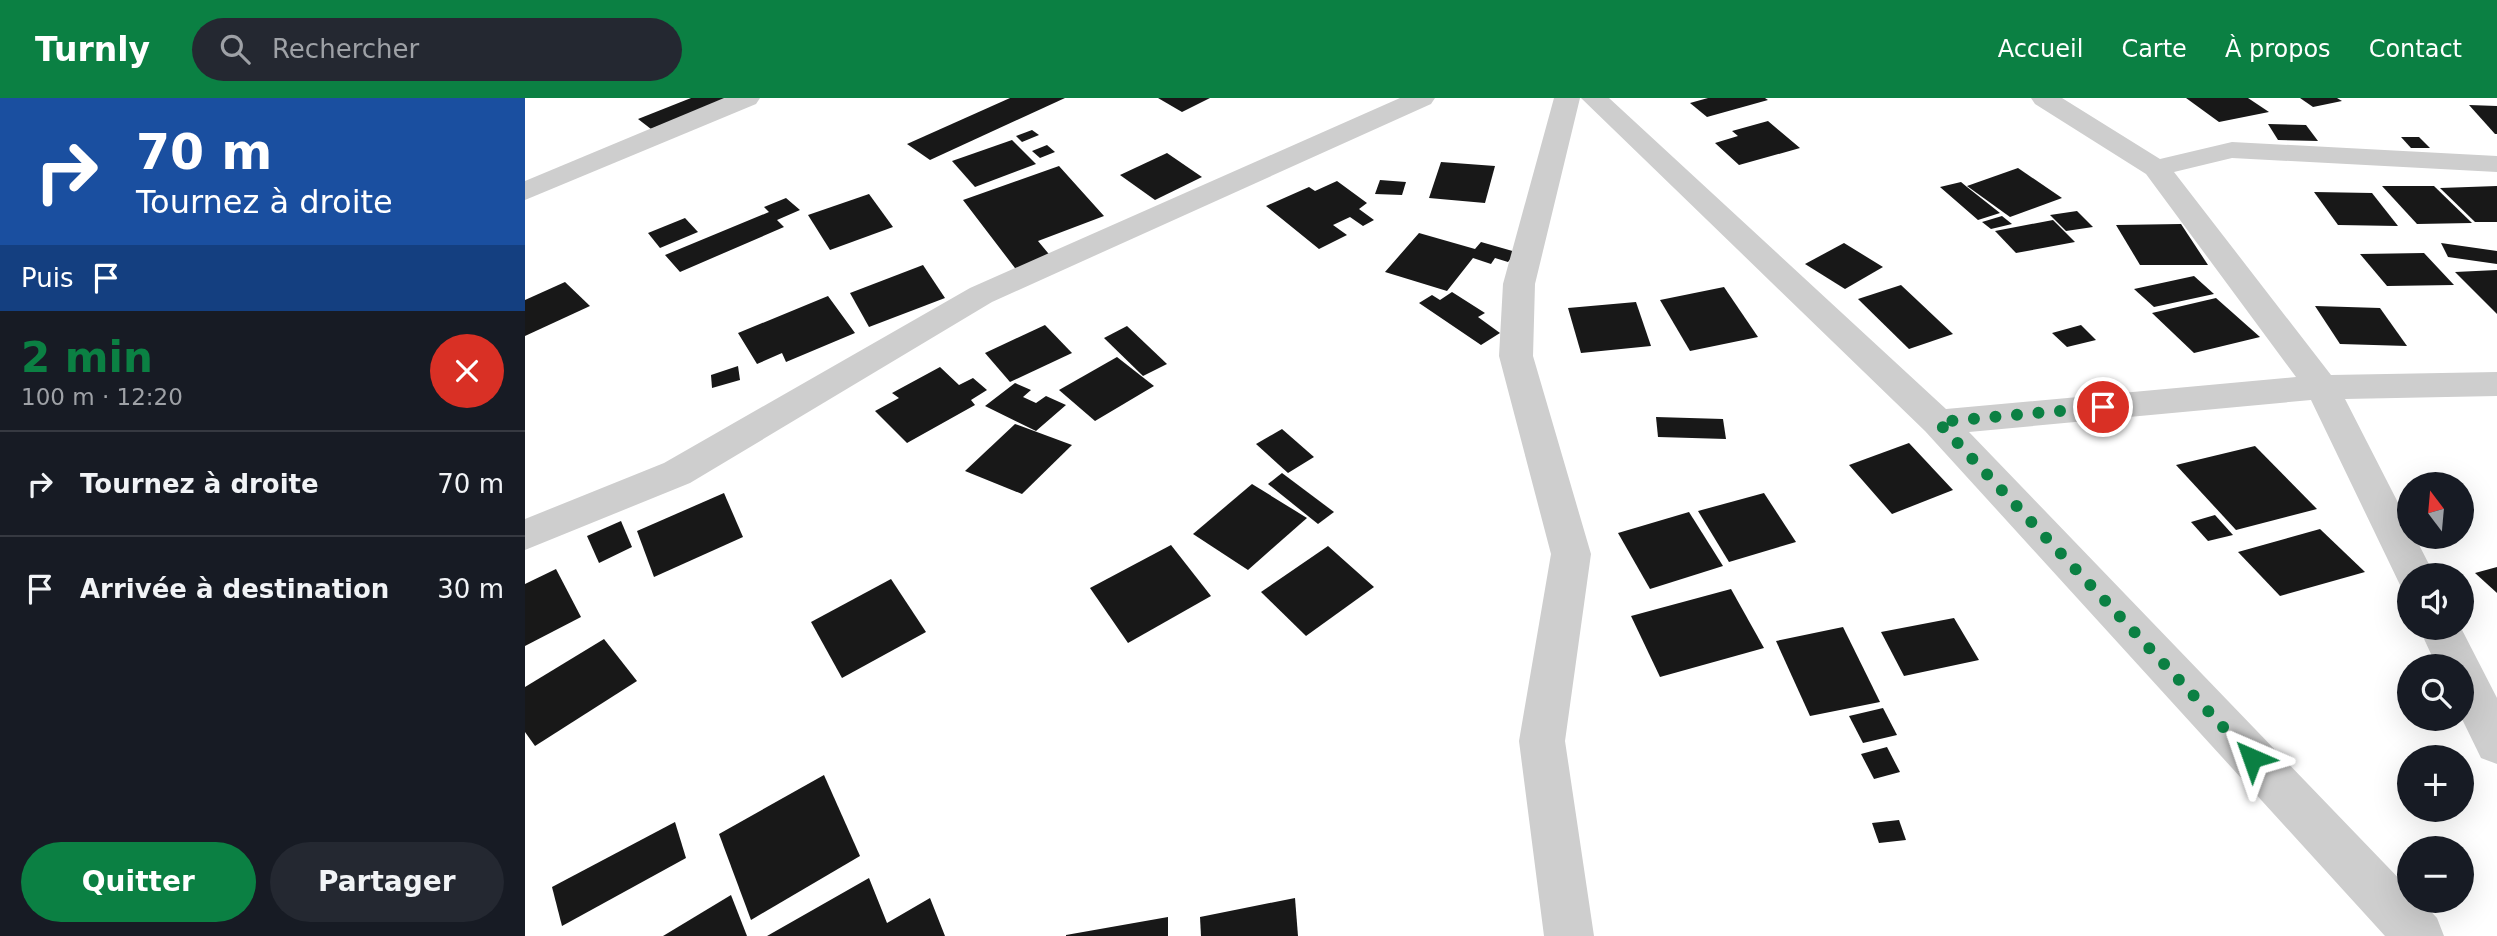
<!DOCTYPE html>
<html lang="fr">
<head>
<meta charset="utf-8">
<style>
  :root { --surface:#171b24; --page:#242831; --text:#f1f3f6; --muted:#9ea1a6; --line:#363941; --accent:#0b8043 }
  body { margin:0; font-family:"DejaVu Sans",sans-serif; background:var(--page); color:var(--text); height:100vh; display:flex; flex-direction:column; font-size:26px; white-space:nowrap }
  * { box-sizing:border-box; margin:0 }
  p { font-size:23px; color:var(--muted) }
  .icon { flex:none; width:38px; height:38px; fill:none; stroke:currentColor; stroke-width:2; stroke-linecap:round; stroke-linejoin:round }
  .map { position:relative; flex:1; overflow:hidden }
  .sheet { display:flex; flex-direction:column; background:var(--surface); width:525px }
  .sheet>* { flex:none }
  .banner { background:#1a4fa0; color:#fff; overflow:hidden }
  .needle { width:46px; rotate:344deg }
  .fabs { position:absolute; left:1872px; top:374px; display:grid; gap:14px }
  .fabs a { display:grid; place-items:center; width:77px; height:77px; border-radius:50%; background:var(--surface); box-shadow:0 7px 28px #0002; font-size:35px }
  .pin { position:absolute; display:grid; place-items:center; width:60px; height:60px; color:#fff; margin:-30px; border:4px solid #fff; border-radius:50%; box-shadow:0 2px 7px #0007 }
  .me { position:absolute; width:77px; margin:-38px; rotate:317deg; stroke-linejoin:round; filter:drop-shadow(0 0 5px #0008) }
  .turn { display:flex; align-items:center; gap:24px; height:147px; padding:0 21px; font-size:32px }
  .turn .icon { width:91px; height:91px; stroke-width:2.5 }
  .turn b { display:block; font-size:49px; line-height:60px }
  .then { display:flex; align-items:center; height:66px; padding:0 21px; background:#0003; gap:14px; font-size:26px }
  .round { display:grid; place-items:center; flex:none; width:74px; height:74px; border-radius:37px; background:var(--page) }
  .overview { display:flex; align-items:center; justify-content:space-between; height:119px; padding:0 21px }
  h1 { font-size:42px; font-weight:600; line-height:52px; color:var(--accent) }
  .cta { display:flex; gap:14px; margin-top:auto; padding:14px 21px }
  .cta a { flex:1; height:80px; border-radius:42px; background:var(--accent); color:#fff; font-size:28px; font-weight:600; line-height:80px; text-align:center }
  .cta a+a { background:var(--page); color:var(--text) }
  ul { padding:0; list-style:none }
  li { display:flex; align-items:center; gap:21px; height:105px; padding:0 21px; border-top:2px solid var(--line) }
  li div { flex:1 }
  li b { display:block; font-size:26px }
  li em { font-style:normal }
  header { display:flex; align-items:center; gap:42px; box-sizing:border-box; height:98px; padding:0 35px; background:var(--accent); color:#fff }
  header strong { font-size:33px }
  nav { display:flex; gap:38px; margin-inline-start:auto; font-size:24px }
  .search { width:490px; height:63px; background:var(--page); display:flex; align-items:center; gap:18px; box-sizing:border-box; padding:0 24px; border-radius:38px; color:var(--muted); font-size:26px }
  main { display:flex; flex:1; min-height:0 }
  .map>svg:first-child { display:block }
  .building { fill:#181818 }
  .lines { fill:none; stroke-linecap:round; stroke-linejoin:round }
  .minor { fill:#cecece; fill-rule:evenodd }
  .route { stroke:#0b8043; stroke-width:12; stroke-dasharray:0 21.6 }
</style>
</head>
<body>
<header>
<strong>Turnly</strong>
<div class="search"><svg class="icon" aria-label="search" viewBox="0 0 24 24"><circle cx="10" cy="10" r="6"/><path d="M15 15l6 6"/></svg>Rechercher</div>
<nav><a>Accueil</a><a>Carte</a><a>À propos</a><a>Contact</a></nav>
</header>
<main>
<section class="sheet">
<div class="banner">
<div class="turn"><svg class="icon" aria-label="right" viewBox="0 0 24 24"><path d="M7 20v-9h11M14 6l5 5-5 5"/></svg><div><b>70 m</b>Tournez à droite</div></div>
<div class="then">Puis<svg class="icon" aria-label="arrive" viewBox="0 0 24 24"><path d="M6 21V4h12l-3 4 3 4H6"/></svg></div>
</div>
<div class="overview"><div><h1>2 min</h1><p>100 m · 12:20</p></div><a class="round" style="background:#d93025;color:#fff"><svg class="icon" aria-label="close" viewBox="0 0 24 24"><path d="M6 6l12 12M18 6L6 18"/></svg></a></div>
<ul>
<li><svg class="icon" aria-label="right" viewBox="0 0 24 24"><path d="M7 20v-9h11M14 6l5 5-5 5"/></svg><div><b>Tournez à droite</b></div><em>70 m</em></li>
<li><svg class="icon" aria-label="arrive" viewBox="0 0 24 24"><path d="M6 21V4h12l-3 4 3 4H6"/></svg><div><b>Arrivée à destination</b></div><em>30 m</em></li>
</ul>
<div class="cta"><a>Quitter</a><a>Partager</a></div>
</section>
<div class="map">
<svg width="1972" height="838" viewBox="0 0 1972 838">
  <rect width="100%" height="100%" fill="#fff"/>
  <g class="building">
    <polygon points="166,0 204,0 126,31 113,21"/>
    <polygon points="485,0 540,0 405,62 382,46"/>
    <polygon points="633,0 685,0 657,14"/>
    <polygon points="1183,0 1240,0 1243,2 1182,19 1165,5"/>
    <polygon points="1661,0 1723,0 1744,14 1694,24"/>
    <polygon points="1775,0 1812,0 1817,3 1788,9"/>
    <polygon points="1944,7 1972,8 1972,36 1970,36"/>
    <polygon points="1243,23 1275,50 1214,67 1190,45 1213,38 1207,33"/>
    <polygon points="1743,26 1781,27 1793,43 1753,42"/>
    <polygon points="507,32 514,37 497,44 491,38"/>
    <polygon points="1876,39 1894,39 1905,50 1886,50"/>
    <polygon points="487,42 511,66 450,89 427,63"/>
    <polygon points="522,47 530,54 515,60 507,53"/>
    <polygon points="642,55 677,79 630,102 595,77"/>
    <polygon points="916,64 970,68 960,105 904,100"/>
    <polygon points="534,68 579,118 513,143 528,161 493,174 438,102"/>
    <polygon points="1493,70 1537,100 1485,119 1442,88"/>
    <polygon points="855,82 881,84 877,97 850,96"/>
    <polygon points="812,83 842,105 834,111 849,122 838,128 825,119 808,127 822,137 794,151 741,108 784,89 790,93"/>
    <polygon points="1436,84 1442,89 1475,115 1453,122 1415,89"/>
    <polygon points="1857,88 1909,88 1947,125 1892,126"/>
    <polygon points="1972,88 1972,124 1950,124 1915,90"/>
    <polygon points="1789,94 1847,95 1873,128 1813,127"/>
    <polygon points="344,96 368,129 305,152 283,117"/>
    <polygon points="261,100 275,112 252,122 259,129 155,174 140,157 244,114 239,109"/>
    <polygon points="1552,113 1568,129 1541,133 1525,117"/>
    <polygon points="1477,118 1487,126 1466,131 1457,124"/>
    <polygon points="160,120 173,134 135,150 123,135"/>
    <polygon points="1528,122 1550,144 1491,155 1470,133"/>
    <polygon points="1656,126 1683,167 1615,167 1591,127"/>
    <polygon points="894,135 950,151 956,144 991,154 983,164 970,160 966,166 948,160 922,193 860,174"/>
    <polygon points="1319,145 1358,169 1320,191 1280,166"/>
    <polygon points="1916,145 1972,153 1972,166 1923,159"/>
    <polygon points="1899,155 1929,187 1862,188 1835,156"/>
    <polygon points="398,167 420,200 344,229 325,195"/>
    <polygon points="1972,172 1972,216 1930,174"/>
    <polygon points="1669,178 1689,196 1629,209 1609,191"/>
    <polygon points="40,184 65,208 0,238 0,202"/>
    <polygon points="1376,187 1428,236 1384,251 1333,201"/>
    <polygon points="1199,189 1233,239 1165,253 1135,202"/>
    <polygon points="927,194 960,215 953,219 975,235 956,247 894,205 907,197 915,202"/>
    <polygon points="303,198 330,235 261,264 257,255 232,266 213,235"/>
    <polygon points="1691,200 1735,239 1669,255 1627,215"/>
    <polygon points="1111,204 1126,248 1056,255 1043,210"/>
    <polygon points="1790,208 1855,210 1882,248 1815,246"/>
    <polygon points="520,227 547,255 485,284 460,255"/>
    <polygon points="1556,227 1571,242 1542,249 1527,235"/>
    <polygon points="602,228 642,266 618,278 579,240"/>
    <polygon points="592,259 629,288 570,323 534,292"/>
    <polygon points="213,268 215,282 187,290 186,277"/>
    <polygon points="415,269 434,287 448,280 462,292 446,302 450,307 382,345 350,313 374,300 367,295"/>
    <polygon points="490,285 506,292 498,299 511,305 521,298 541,307 511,333 460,308"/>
    <polygon points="1131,319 1198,321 1201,341 1133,339"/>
    <polygon points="490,326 547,347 497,396 440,373"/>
    <polygon points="757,331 789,359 763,375 731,346"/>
    <polygon points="1384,345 1428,392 1367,416 1324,367"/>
    <polygon points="1730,348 1792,411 1711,432 1651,367"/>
    <polygon points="757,375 809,414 793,426 743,386"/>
    <polygon points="727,386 782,420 723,472 668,436"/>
    <polygon points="199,395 218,439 129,479 112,433"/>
    <polygon points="1239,395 1271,444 1204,464 1173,413"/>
    <polygon points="1164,414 1198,468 1125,491 1093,435"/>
    <polygon points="1690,417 1708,437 1683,443 1666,424"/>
    <polygon points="96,423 107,449 74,465 62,438"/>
    <polygon points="1795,431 1840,474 1755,498 1713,454"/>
    <polygon points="646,447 686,498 603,545 565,490"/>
    <polygon points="803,448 849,489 781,538 736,494"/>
    <polygon points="1972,469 1972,495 1950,475"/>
    <polygon points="31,471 56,519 0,548 0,486"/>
    <polygon points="366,481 401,534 317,580 286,524"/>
    <polygon points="1206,491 1239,550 1135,579 1106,518"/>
    <polygon points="1429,520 1454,562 1379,578 1356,534"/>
    <polygon points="1318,529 1355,604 1285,618 1251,543"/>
    <polygon points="79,541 112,583 10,648 0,634 0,589"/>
    <polygon points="1358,610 1372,637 1338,645 1324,618"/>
    <polygon points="1362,649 1375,674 1349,681 1336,656"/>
    <polygon points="299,677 335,758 226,822 194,736"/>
    <polygon points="1374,722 1381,742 1354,745 1347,725"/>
    <polygon points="150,724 161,760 37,828 27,789"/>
    <polygon points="344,780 362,825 405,800 420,838 242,838"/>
    <polygon points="206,797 222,838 138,838"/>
    <polygon points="770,800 773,838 676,838 675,819"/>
    <polygon points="643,819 643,838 541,838 541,837"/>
  </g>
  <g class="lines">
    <g class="minor">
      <polygon points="199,0 235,0 231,6 0,102 0,83"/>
      <polygon points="875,0 910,0 906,6 467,204 165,385 0,452 0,421 139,365 445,190"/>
      <polygon points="1029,0 1055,0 1010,186 1008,258 1066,456 1040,643 1069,838 1019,838 994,643 1026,456 974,258 978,186"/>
      <polygon points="1056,0 1084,0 1421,311 1771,279 1621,76 1510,6 1506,0 1537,0 1635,61 1707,44 1972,58 1972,74 1707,60 1649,74 1806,277 1972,274 1972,298 1820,301 1885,428 1885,439 1890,439 1910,478 1885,478 1885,492 1876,489 1786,302 1444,334 1885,792 1885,803 1896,803 1912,820 1919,838 1860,838 1400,333"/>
      <polygon points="1894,530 1936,530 1972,600 1972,666 1956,660 1937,621 1937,569 1912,569"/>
    </g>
  </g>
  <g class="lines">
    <polyline class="route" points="1578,309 1413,324 1727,660"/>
  </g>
</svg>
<div class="fabs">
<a><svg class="needle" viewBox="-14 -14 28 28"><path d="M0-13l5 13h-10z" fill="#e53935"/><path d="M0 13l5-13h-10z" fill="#9ea1a6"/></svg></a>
<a><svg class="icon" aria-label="sound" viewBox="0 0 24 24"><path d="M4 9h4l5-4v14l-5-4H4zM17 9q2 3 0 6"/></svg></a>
<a><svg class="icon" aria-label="search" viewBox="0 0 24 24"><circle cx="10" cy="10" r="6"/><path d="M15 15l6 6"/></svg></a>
<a>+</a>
<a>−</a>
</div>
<div class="pin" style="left:1578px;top:309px;background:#d93025"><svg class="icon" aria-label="arrive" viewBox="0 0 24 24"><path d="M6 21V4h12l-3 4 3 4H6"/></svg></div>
<svg class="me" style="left:1727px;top:660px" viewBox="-20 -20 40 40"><path d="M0-17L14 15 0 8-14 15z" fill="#0b8043" stroke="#fff" stroke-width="4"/></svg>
</div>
</main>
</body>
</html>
